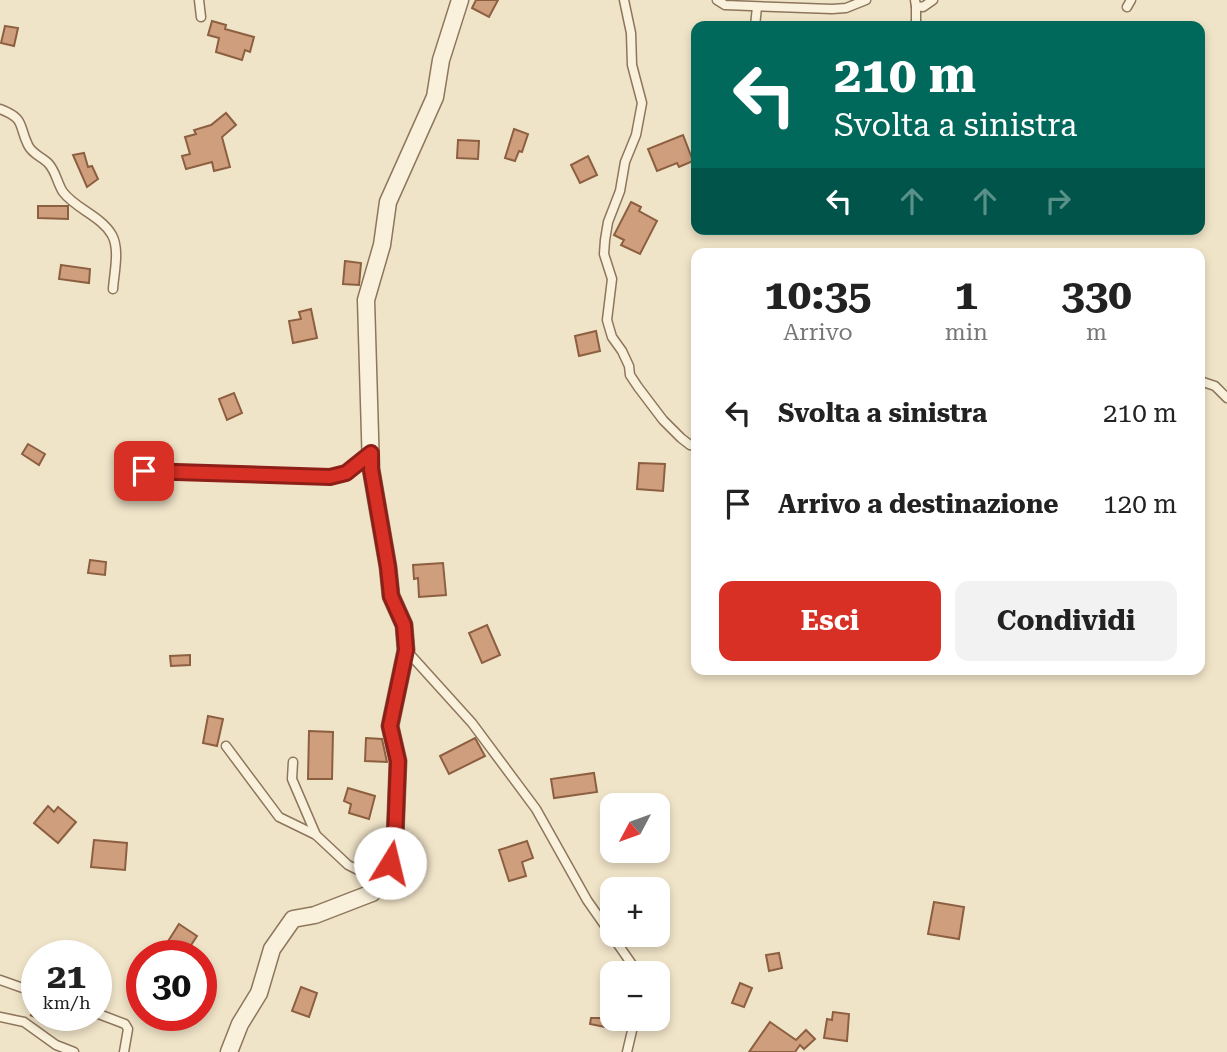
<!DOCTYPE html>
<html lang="it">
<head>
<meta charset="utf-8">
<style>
  :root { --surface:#fff; --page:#f2f2f2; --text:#222; --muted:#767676; --accent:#d93025 }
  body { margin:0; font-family:"Roboto Serif",serif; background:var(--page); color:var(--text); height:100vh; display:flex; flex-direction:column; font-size:26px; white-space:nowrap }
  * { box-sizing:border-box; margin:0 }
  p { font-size:23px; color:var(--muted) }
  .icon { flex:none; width:38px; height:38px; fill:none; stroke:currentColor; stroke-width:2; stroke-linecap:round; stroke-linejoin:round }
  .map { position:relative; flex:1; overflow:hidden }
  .sheet { position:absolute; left:691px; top:248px; width:514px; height:427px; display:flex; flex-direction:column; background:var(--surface); border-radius:14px; box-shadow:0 4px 10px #0003 }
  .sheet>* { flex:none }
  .top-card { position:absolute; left:691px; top:21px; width:514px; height:214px; border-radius:14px; box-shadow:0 4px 10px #0003; background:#00695c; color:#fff; overflow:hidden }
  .needle { width:46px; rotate:229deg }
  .buttons { position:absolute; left:600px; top:793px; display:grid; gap:14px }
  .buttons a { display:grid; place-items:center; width:70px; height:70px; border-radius:14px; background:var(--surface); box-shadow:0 4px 10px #0003; font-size:35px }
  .speed { position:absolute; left:21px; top:940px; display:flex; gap:14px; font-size:35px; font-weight:700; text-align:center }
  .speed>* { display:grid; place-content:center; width:91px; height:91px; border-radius:50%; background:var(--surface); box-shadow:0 4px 10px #0003; line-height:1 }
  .speed small { font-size:18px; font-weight:400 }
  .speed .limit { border:10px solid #d22; background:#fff; color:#111 }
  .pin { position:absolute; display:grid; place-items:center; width:60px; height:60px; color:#fff; margin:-30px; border-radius:14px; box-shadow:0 4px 10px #0006 }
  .me { position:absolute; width:77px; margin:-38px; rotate:9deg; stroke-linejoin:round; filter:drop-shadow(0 0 5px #0008) }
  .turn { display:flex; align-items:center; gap:24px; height:147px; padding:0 28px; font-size:32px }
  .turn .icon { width:91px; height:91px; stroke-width:2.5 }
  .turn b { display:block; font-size:49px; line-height:60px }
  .lanes { display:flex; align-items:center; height:66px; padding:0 28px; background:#0003; justify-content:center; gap:35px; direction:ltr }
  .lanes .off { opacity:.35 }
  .eta { display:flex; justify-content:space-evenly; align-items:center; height:119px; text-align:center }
  .eta b { font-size:42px; font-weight:700; line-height:49px }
  .primary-button { display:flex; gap:14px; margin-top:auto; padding:14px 28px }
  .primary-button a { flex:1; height:80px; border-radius:14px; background:var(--accent); color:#fff; font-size:28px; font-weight:700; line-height:80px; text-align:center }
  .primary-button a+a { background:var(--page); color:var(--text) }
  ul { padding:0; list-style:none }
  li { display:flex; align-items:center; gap:21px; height:91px; padding:0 28px }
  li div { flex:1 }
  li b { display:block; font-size:26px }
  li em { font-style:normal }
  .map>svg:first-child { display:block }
  .building { fill:#cf9f7d; stroke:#8d5f41; stroke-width:2 }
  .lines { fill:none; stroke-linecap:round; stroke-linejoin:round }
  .lane-casing { stroke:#8d765c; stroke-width:11 }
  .street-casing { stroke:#8d765c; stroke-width:19 }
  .lane { stroke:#faf1dc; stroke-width:8 }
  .street { stroke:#faf1dc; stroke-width:16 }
  .route-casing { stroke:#8d1f18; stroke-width:18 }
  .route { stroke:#d93025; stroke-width:12 }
</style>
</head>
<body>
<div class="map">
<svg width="1227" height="1052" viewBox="0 0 1227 1052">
  <rect width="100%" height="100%" fill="#f0e4c8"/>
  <g class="building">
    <polygon points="476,0 498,0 489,17 472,8"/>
    <polygon points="212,21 226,25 225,29 254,37 250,52 245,50 242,60 216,52 219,38 208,35"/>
    <polygon points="5,26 18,28 14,46 1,43"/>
    <polygon points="226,113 236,125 222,137 230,167 214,171 212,162 186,169 182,156 190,154 185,137 196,134 194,130 211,125"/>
    <polygon points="514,129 528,134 522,152 519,151 515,161 505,158"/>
    <polygon points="683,135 693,161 679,167 677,163 657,171 648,149"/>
    <polygon points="458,140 479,141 478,159 457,158"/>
    <polygon points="84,153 88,167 92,166 98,179 87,187 73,155"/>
    <polygon points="588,156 597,175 580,183 571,165"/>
    <polygon points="631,202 641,207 639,211 657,221 640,254 621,245 624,240 614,235"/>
    <polygon points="38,206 68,206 68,219 38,218"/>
    <polygon points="345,261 361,263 359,285 343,284"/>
    <polygon points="61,265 90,269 89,283 59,279"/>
    <polygon points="311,309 317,338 293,343 289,321 301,319 299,312"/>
    <polygon points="596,331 600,351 579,356 575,336"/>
    <polygon points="234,393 242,413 227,420 219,399"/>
    <polygon points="28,444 45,454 39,465 22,454"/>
    <polygon points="639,463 665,464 663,491 637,489"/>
    <polygon points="90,560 106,562 105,575 88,573"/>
    <polygon points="443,563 446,595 419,597 418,578 414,579 413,565"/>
    <polygon points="487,625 500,655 482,663 469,633"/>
    <polygon points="190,655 190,665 171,666 170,656"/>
    <polygon points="208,716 223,719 217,746 203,743"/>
    <polygon points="309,731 333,732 332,779 308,779"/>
    <polygon points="366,738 382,739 387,762 365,761"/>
    <polygon points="475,738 485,756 449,774 440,756"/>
    <polygon points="594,773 597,792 554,798 551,779"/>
    <polygon points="348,788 375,796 369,819 349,813 351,804 344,801"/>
    <polygon points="48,806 54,812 58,807 76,822 58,843 34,823"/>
    <polygon points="94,840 127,843 125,870 91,867"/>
    <polygon points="527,841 533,858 522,862 526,876 509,881 499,850"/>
    <polygon points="934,902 964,907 959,939 928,934"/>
    <polygon points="179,924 197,936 184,956 165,946"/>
    <polygon points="779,953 782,968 769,971 766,955"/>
    <polygon points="740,983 752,988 744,1007 732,1003"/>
    <polygon points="301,987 317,993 309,1017 292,1011"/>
    <polygon points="833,1012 849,1014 847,1041 824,1038 827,1019 832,1020"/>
    <polygon points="30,1015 65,1015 60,1027"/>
    <polygon points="591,1018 622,1018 620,1030 590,1024"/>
    <polygon points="770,1022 796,1040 806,1030 815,1039 804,1049 800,1045 795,1052 749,1052"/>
  </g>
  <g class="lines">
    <g class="lane-casing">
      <g id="lane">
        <polyline points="199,0 201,17"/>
        <polyline points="624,0 631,33 632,65 642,103 636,135 625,162 620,191 608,222 605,240 604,254 612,279 607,320 612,337 622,351 629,366 630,375 638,387 663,420 681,438 690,445 696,446"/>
        <polyline points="717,0 725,5 832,9 846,8 866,0"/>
        <polyline points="915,0 916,6 923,7 933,0"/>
        <polyline points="916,6 916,26"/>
        <polyline points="1127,7 1131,0"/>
        <polyline points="755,26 757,7"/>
        <path d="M0 109C26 119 18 125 28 145 32 154 42 157 48 163 56 171 57 183 63 192 76 209 101 216 112 235 120 250 114 273 113 289"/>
        <polyline points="1200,381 1215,386 1227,398"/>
        <polyline points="144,471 330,477 346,473 371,453"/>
        <polyline points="406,650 472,723 536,809 587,900 638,973"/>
        <polyline points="226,746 279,817 316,835 348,865 360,871 390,863"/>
        <polyline points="293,762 292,779 316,835"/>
        <polyline points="0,980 37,993"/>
        <polyline points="96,1013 125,1024 128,1029 124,1052"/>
        <polyline points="0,1017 24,1022 56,1045 74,1052"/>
        <polyline points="627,1052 635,1018"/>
      </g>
    </g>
    <g class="street-casing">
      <polyline id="street" points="229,1052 240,1024 259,993 272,949 293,919 315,915 372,893 387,877 395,839 398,761 390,726 406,650 404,625 391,596 388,567 371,469 366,300 382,245 388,202 435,97 441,60 460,0"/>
    </g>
    <use href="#lane" class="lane"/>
    <use href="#street" class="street"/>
  </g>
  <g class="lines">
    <g class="route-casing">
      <polyline id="route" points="144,471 330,477 346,473 371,453 371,469 388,567 391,596 404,625 406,650 390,726 398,761 395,839 390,863"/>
    </g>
    <use href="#route" class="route"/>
  </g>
</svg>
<div class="buttons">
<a><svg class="needle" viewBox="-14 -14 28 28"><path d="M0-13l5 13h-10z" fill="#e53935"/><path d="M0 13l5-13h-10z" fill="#767676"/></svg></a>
<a>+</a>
<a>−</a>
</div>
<div class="speed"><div>21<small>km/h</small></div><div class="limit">30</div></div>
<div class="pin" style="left:144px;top:471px;background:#d93025"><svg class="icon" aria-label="arrive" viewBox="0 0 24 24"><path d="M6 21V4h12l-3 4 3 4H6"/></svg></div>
<svg class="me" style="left:390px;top:863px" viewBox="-20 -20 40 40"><circle r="19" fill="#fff"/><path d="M0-13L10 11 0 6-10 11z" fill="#d93025"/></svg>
<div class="top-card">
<div class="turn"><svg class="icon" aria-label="left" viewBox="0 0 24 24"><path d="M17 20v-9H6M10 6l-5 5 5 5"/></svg><div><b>210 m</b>Svolta a sinistra</div></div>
<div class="lanes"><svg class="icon" aria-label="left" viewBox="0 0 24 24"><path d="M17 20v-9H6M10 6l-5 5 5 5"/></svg><svg class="icon off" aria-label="ahead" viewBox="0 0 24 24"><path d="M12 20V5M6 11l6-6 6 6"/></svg><svg class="icon off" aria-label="ahead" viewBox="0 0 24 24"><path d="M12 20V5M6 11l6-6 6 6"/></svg><svg class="icon off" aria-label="right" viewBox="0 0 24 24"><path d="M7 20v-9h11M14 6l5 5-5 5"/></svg></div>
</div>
<section class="sheet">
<div class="eta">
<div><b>10:35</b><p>Arrivo</p></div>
<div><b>1</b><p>min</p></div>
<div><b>330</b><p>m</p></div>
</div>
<ul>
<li><svg class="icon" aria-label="left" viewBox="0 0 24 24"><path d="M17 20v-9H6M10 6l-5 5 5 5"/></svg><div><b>Svolta a sinistra</b></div><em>210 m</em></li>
<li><svg class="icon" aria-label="arrive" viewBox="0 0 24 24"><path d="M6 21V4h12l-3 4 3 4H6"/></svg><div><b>Arrivo a destinazione</b></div><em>120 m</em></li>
</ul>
<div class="primary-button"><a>Esci</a><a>Condividi</a></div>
</section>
</div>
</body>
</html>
